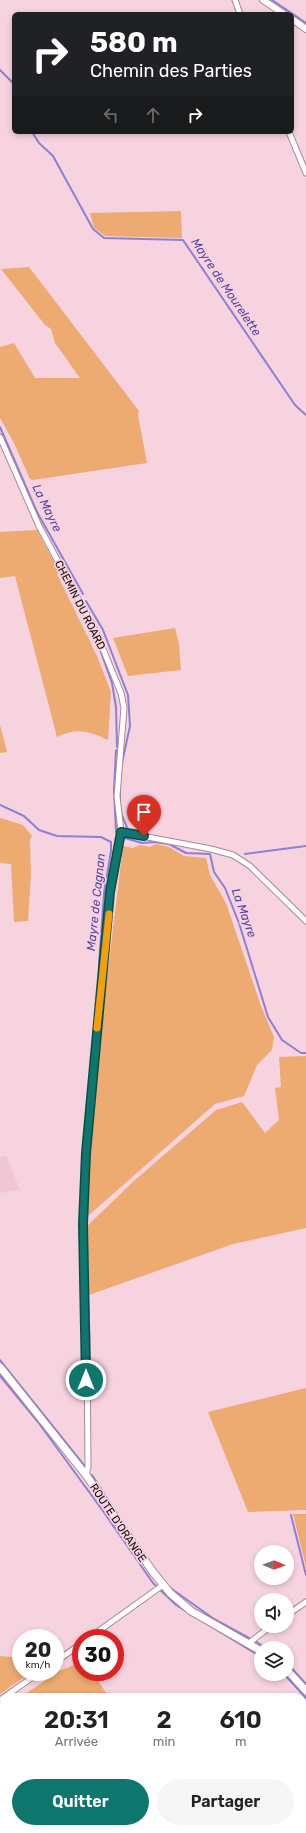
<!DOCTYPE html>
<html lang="fr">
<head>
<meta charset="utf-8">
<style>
  :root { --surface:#fff; --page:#f6f6f6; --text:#222; --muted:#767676; --accent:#0f766e }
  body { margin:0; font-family:Rubik,sans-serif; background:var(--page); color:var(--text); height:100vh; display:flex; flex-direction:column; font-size:15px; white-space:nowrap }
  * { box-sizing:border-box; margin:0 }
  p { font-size:13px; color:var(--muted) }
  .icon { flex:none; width:22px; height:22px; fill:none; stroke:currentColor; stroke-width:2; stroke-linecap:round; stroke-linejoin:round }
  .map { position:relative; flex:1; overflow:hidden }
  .side { position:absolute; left:0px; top:1693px; width:306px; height:140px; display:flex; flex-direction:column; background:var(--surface); border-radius:12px 12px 0 0; box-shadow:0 2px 6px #0003 }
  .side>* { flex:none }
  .banner { position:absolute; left:12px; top:12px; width:282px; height:122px; border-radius:6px; box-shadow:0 2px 6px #0003; background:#202124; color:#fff; overflow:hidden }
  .needle { width:26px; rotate:91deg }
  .controls { position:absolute; left:254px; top:1545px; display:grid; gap:8px }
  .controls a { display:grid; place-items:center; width:40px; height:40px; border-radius:50%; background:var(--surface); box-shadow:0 2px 6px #0003; font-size:20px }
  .speed { position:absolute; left:12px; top:1629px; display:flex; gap:8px; font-size:20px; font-weight:700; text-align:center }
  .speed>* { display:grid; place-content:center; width:52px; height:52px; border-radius:50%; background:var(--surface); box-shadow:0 2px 6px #0003; line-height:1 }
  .speed small { font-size:10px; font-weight:400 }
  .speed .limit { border:6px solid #d22; background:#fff; color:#111 }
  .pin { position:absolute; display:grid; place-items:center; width:34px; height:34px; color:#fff; margin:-41px -17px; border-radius:50% 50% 50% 0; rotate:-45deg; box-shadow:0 0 4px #0007 }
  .pin .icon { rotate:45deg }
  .me { position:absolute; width:44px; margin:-22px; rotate:0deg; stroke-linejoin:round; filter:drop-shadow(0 0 3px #0008) }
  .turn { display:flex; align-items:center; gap:14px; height:84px; padding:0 12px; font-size:18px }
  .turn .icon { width:52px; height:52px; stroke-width:2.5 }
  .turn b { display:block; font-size:28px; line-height:34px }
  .lanes { display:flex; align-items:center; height:38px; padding:0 12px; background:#0003; justify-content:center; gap:20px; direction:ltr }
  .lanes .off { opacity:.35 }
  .eta { display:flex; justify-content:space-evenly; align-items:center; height:68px; text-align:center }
  .eta b { font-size:24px; font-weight:600; line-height:28px }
  .action { display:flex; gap:8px; margin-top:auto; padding:8px 12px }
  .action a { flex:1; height:46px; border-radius:24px; background:var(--accent); color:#fff; font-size:16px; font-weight:600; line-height:46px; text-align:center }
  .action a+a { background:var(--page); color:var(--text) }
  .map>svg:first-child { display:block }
  .built { fill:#f0c5d5 }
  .green { fill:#edaa71 }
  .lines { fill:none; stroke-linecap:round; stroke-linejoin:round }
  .stream { stroke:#8b80d5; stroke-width:2 }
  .runway { stroke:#9b818a; stroke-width:43 }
  .minor-casing { stroke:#a98894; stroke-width:7 }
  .tertiary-casing { stroke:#a98894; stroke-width:8 }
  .secondary-casing { stroke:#a98894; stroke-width:9 }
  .minor { stroke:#fff; stroke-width:5 }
  .tertiary { stroke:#fff; stroke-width:6 }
  .secondary { stroke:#fff; stroke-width:7 }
  .route-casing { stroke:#0a4d48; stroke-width:10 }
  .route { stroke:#0f766e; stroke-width:7 }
  .slow { stroke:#f59e0b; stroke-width:7 }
  .labels { text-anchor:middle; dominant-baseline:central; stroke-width:3.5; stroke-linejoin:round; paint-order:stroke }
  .street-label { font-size:11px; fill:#14090d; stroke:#f7d3e0 }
  .water-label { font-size:12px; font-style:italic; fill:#5640a6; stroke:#f7d3e0 }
</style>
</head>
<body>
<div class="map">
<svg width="306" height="1833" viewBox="0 0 306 1833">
  <rect width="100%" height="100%" fill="#f7d3e0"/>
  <polygon class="built" points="6,1156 20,1190 0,1193 0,1157"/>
  <g class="green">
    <polygon points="181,211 182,238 105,236 94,228 90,213"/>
    <polygon points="29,267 139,411 138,415 147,463 33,480 30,479 13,441 0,418 0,347 14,343 35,378 80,378 55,343 51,329 45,325 1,269"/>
    <path d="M37 530 59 572 57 574 97 656 111 692 108 740C90 731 76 727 57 737L15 576 0 578V532Z"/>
    <polygon points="175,628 179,644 181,670 128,676 113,638"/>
    <polygon points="0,725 7,752 0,753"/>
    <polygon points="0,818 23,825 32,836 30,840 31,874 28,921 14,922 11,864 0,863"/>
    <polygon points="156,844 169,847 184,856 206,858 210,875 226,903 261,1006 274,1037 272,1050 257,1065 244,1096 215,1104 88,1216 85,1208 92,1102 123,846 133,848 140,845 150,847"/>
    <polygon points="306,1056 306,1228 233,1244 89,1295 85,1228 135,1180 216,1110 242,1102 265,1133 279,1120 275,1088 281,1087 279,1057"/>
    <polygon points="306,1388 306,1510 248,1512 208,1412"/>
    <polygon points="293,1514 306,1514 306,1567"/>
    <polygon points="0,1656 21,1658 21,1672 32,1672 0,1694"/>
    <polygon points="74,1665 81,1666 81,1672 92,1672 109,1697 21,1697 59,1671"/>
    <polygon points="4,1709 4,1755 0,1755 0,1711"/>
    <polygon points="0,1759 4,1759 4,1790 0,1793"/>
    <polygon points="25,1829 135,1829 126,1833 19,1833"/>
    <polygon points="153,1830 178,1833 135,1833"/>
  </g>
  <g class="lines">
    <g class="stream">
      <polyline points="272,0 306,23"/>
      <polyline points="0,70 14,84"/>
      <polyline points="32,132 39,143 53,156 93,229 104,238 183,240 295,405 306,415"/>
      <polyline points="0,427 37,512 83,594"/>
      <polyline points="86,601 103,630 128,695 130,726 122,763"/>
      <polyline points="98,644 112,683 116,707 117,747"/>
      <polyline points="120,801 120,785"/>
      <polyline points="0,805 24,816 39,830 57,836 101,837 111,842 111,851 104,893 99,965"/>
      <polyline points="121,813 129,832"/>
      <polyline points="116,832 114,790 116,750"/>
      <polyline points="121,837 142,843 154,842 169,844 186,853 210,854 214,872 225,888 239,923 268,1017 282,1040 301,1053 306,1053"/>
      <polyline points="245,854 306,846"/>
      <polyline points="0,1360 84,1465"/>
      <polyline points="0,1376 38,1422 103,1511 153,1583 176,1605 261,1657"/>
      <polyline points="92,1475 120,1518"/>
      <polyline points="291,1515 306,1575"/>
      <polyline points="169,1587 214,1619 249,1638"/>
      <polyline points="255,1641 266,1648"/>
      <polyline points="287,1663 306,1684"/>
      <polyline points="284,1674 306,1698"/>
    </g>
    <polyline class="runway" points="0,1819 4,1816"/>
    <g class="minor-casing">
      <g id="minor">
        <polyline points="235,0 240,14"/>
        <polyline points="289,132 306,173"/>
        <polyline points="0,437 39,526 96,632 121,693 124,708 117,796 121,832 110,891 86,1153 83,1224 87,1336 88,1467 86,1475"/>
        <polyline points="121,832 211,849 233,855 250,866 306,921"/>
        <polyline points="287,1615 306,1602"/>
        <polyline points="89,1638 163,1585"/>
        <polyline points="249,1643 271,1626"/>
        <polyline points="55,1662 81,1644"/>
        <polyline points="0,1700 40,1672"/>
        <polyline points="302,1805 306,1804"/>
        <polyline points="207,1833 222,1829"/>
      </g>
    </g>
    <g class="tertiary-casing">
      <g id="tertiary">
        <polyline points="263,0 284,14"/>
        <polyline points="292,19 306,29"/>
      </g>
    </g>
    <g class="secondary-casing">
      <g id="secondary">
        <polyline points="0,1367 86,1475 153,1572 170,1593 191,1611 261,1651"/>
        <polyline points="287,1670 306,1691"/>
      </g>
    </g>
    <use href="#minor" class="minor"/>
    <use href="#tertiary" class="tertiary"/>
    <use href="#secondary" class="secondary"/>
  </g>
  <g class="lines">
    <g class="route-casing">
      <polyline id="route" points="86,1380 83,1224 86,1153 110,892 121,832 144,836"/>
    </g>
    <use href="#route" class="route"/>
    <polyline class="slow" points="97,1028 109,914"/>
  </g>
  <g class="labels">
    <g class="street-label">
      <text transform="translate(80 605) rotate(63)">CHEMIN DU ROARD</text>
      <text transform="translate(118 1523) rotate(56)">ROUTE D'ORANGE</text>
    </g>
    <g class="water-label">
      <text transform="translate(226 287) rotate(56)">Mayre de Mourelette</text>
      <text transform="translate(47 508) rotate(64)">La Mayre</text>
      <text transform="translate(96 902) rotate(-84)">Mayre de Cagnan</text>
      <text transform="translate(244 913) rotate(70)">La Mayre</text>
    </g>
  </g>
</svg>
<div class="controls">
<a><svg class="needle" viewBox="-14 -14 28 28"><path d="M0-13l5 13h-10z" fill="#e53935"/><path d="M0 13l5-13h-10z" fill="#767676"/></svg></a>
<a><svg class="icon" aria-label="sound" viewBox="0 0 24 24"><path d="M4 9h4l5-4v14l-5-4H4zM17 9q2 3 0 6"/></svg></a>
<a><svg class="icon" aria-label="layers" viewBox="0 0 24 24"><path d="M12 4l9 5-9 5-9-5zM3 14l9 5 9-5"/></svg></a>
</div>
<div class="speed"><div>20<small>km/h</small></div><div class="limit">30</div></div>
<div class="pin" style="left:144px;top:836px;background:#d93025"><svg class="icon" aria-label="arrive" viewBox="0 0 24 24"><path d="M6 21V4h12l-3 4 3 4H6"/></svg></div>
<svg class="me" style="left:86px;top:1380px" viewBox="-20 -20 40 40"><circle r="17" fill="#0f766e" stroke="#fff" stroke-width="3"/><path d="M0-11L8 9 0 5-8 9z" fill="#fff"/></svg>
<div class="banner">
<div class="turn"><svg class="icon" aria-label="right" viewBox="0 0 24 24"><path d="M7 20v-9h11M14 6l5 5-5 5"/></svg><div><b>580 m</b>Chemin des Parties</div></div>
<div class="lanes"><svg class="icon off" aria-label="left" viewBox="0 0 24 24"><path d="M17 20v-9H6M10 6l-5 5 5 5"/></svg><svg class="icon off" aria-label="ahead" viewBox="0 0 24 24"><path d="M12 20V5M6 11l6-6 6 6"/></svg><svg class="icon" aria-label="right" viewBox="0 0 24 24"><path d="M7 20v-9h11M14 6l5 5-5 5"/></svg></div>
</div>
<section class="side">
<div class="eta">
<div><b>20:31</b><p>Arrivée</p></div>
<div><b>2</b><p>min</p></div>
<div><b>610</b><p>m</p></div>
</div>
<div class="action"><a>Quitter</a><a>Partager</a></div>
</section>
</div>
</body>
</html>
